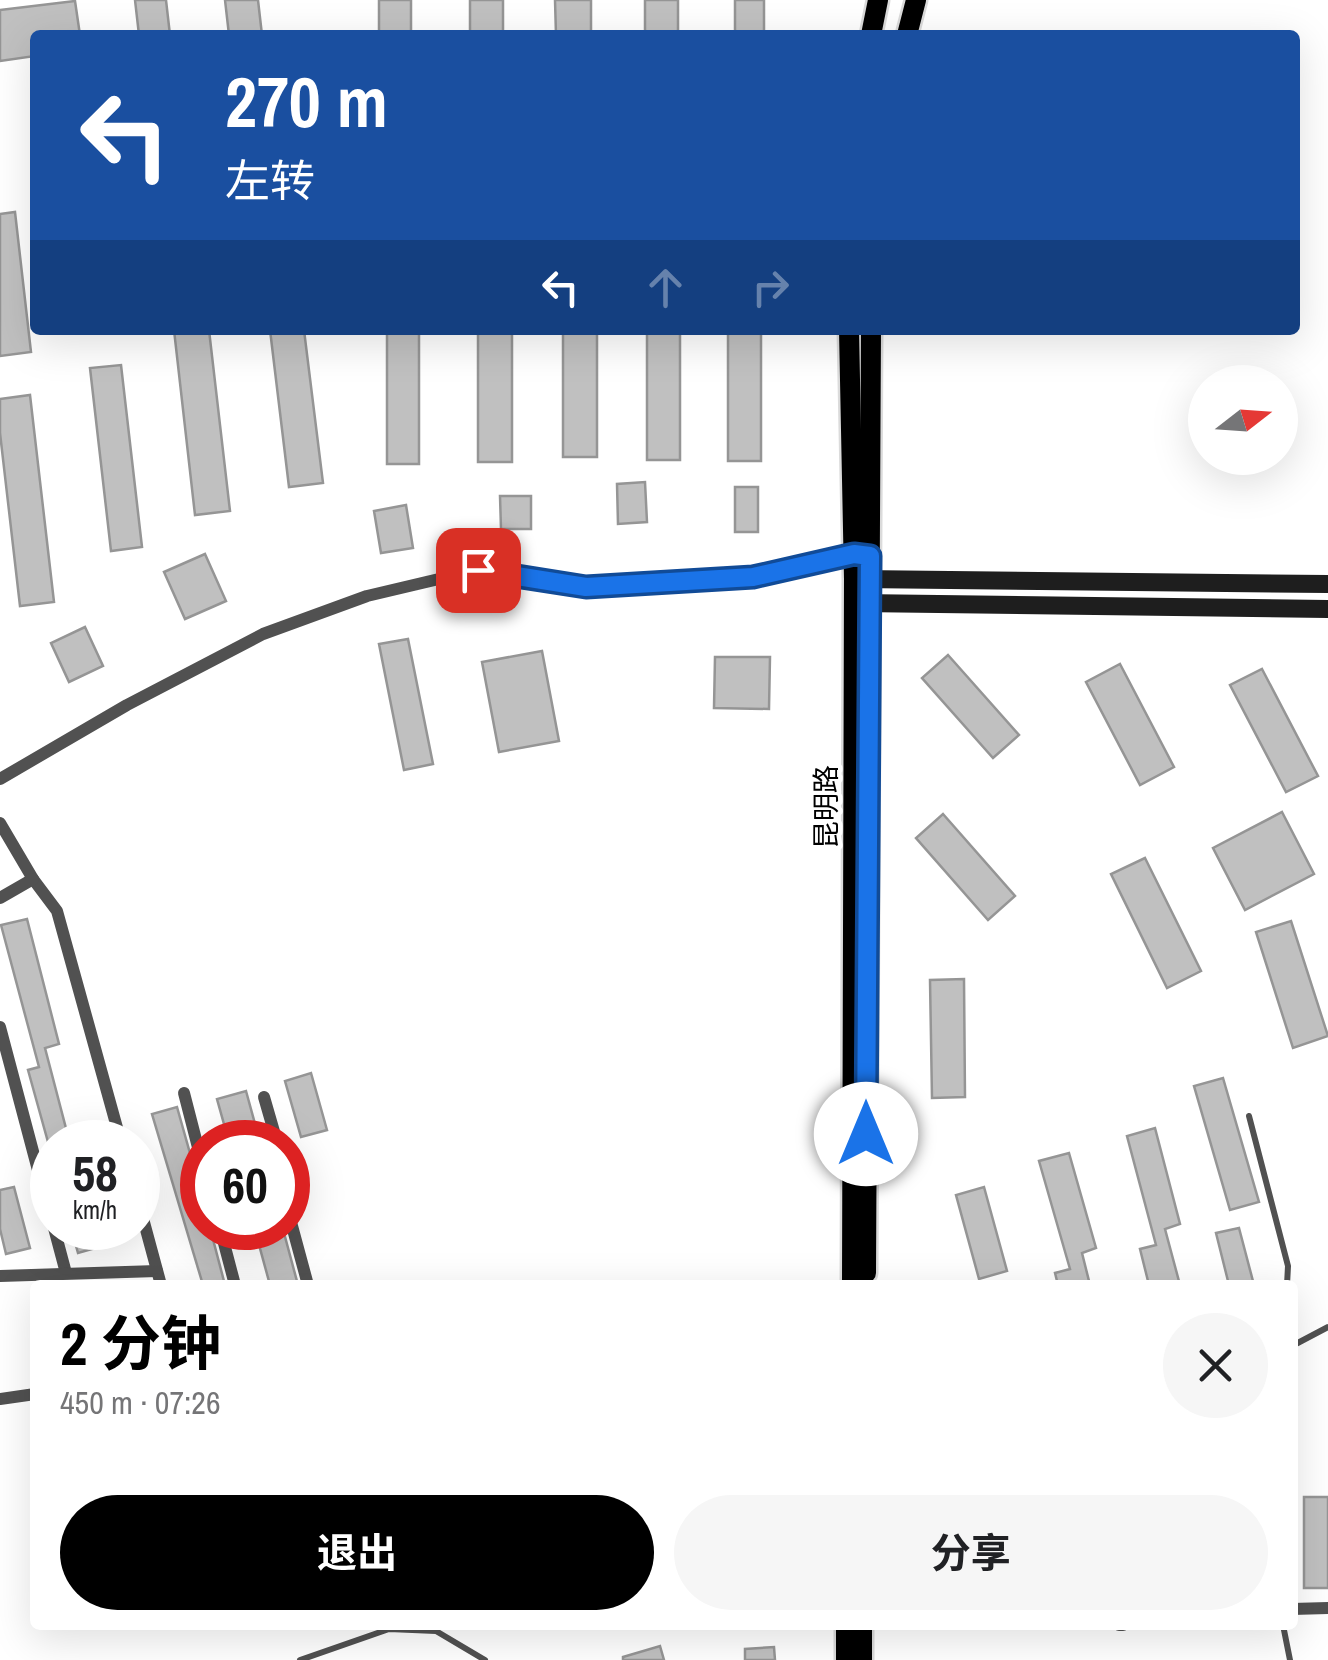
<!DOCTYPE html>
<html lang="zh">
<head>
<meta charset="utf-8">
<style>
  :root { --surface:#fff; --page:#f6f6f6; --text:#202124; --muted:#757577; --accent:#000 }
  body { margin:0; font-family:"Archivo Narrow","Noto Sans SC",sans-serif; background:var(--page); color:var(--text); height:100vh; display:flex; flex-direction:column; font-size:38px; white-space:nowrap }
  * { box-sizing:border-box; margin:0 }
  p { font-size:32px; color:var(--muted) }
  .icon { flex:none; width:55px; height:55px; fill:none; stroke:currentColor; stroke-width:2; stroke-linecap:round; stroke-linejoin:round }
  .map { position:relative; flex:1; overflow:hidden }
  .panel { position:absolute; left:30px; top:1280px; width:1268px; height:350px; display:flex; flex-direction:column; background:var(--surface); border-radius:10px; box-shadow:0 10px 40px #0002 }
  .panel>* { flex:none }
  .guide { position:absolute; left:30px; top:30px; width:1270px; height:305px; border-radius:10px; box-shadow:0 10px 40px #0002; background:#1a4fa0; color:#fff; overflow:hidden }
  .needle { width:65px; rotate:73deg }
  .buttons { position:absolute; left:1188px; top:365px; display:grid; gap:20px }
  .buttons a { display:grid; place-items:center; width:110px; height:110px; border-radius:50%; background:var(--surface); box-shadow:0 10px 40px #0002; font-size:50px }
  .speed { position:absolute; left:30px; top:1120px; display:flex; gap:20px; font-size:50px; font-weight:700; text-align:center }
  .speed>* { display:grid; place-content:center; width:130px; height:130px; border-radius:50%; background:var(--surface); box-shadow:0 10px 40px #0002; line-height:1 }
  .speed small { font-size:25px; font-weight:400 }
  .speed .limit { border:15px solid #d22; background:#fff; color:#111 }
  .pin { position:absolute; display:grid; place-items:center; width:85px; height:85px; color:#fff; margin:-42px; border-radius:20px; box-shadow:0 5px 15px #0006 }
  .me { position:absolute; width:110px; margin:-55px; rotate:0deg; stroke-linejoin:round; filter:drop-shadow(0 0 8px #0008) }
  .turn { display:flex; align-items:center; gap:35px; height:210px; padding:0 30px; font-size:45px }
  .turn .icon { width:130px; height:130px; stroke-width:2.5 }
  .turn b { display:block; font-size:70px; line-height:85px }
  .lanes { display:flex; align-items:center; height:95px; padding:0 30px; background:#0003; justify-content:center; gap:50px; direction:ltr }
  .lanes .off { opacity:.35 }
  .round { display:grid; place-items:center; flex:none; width:105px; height:105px; border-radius:52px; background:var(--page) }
  .overview { display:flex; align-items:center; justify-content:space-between; height:170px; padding:0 30px }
  h1 { font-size:60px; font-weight:700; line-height:75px; color:var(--accent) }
  .cta { display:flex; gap:20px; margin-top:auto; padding:20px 30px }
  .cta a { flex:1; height:115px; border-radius:60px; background:var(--accent); color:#fff; font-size:40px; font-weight:700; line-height:115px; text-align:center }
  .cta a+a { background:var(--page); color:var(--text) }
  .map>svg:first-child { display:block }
  .building { fill:#c0c0c0; stroke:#959595; stroke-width:2.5 }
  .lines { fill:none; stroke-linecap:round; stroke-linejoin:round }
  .primary-casing { stroke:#dbdbdb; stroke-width:25 }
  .lane { stroke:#515151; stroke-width:6 }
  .street { stroke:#515151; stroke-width:12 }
  .secondary { stroke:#1e1e1e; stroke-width:18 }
  .primary { stroke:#000; stroke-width:20 }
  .route-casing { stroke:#114b97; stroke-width:25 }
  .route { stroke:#1a73e8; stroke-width:18 }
  .labels { text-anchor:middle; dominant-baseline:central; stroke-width:9; stroke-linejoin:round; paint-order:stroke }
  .street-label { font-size:28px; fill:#000; stroke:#fff }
</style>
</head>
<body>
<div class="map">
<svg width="1328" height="1660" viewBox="0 0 1328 1660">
  <rect width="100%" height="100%" fill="#fff"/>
  <g class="building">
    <polygon points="135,0 166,0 170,35 139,35"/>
    <polygon points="225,0 258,0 262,35 229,35"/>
    <rect x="379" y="0" width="32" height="35"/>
    <rect x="470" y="0" width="33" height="35"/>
    <polygon points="555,0 591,0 591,35 556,35"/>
    <rect x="645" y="0" width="33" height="35"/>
    <rect x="735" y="0" width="29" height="35"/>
    <polygon points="75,1 80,35 35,35 35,56 0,61 0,10"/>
    <polygon points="15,212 31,352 0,356 0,214"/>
    <polygon points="174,330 209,330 230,511 195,515"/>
    <polygon points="270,330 304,330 323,483 289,487"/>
    <rect x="387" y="330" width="32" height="134"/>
    <rect x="478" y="330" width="34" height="132"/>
    <rect x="563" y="330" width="34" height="127"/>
    <rect x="647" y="330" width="33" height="130"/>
    <rect x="728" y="330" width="33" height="131"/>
    <polygon points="121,365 142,547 111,551 90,368"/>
    <polygon points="30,395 54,602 20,606 0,433 0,399"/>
    <polygon points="645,482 647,522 618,524 617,484"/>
    <rect x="735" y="487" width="23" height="45"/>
    <polygon points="500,496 531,496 531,529 501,529"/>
    <polygon points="406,505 413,548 381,553 374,511"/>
    <polygon points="205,554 226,601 185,619 164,572"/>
    <polygon points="85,627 103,666 69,682 51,643"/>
    <polygon points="408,639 433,764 404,770 379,644"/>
    <polygon points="542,651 559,741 499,752 482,662"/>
    <polygon points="948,655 1019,735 993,758 922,678"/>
    <polygon points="715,657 770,657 769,709 714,708"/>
    <polygon points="1120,664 1174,767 1140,785 1086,682"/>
    <polygon points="1262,669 1318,776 1286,792 1230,685"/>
    <polygon points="1282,812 1314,874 1245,910 1213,848"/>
    <polygon points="943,814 1015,896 988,920 916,838"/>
    <polygon points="1145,858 1201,971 1167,988 1111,874"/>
    <polygon points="27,919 59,1044 45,1048 68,1136 48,1142 28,1070 39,1067 1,925"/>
    <polygon points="1291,921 1328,1036 1293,1048 1256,932"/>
    <polygon points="964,979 965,1097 932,1098 930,980"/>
    <polygon points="311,1073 327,1130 301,1137 285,1081"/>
    <polygon points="1223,1078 1259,1202 1230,1210 1194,1086"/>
    <polygon points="246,1091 260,1142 229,1142 217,1099"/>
    <polygon points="177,1107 202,1196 202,1228 210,1228 225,1285 203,1285 152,1114"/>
    <polygon points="1155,1128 1180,1224 1165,1229 1180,1285 1149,1285 1140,1249 1156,1245 1127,1136"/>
    <polygon points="1069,1153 1096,1248 1082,1253 1090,1285 1058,1285 1055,1273 1070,1269 1039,1161"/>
    <polygon points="14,1187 30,1248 6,1254 0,1229 0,1190"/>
    <polygon points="984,1187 1007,1271 979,1279 956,1195"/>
    <polygon points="71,1228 98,1228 103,1246 78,1253"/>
    <polygon points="1239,1228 1254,1285 1229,1285 1216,1233"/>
    <polygon points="284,1233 298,1285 270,1285 258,1241"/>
    <rect x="1304" y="1497" width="24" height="91"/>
    <polygon points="660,1646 664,1660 623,1660 623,1657"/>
    <polygon points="774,1647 775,1660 745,1660 745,1649"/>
  </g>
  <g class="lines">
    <g class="primary-casing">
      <g id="primary">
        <polyline points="871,35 878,0"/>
        <polyline points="907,35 916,0"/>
        <polyline points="849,330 854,579 852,1285"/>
        <polyline points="866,1273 871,330"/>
        <polyline points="862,1625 862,1660"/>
        <polyline points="846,1660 846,1625"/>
      </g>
    </g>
    <g class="lane">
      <polyline points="1249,1116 1288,1266 1287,1285"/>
      <polyline points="1292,1346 1328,1327"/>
      <polyline points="1283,1625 1290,1660"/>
      <polyline points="300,1660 389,1629 436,1631 485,1660"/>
    </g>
    <g class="street">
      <polyline points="0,779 127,705 263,634 367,596 477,570 587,587 753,577 857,554"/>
      <polyline points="0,823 33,879 57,911 121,1142"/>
      <polyline points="0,898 33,879"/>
      <polyline points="0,1027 52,1223"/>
      <polyline points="184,1093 202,1163"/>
      <polyline points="264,1097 277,1142"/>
      <polyline points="138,1200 161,1285"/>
      <polyline points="288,1211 308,1285"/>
      <polyline points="54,1228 66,1273"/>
      <polyline points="220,1228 235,1285"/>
      <polyline points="0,1276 157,1271"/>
      <polyline points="0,1399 35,1394"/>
      <polyline points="1292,1609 1328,1608"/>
      <polyline points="1119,1625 1123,1625"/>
    </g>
    <g class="secondary">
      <polyline points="859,579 1328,584"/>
      <polyline points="859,603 1328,609"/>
    </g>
    <use href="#primary" class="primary"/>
  </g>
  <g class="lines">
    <g class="route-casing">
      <polyline id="route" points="478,570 586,587 753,577 854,554 870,556 866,1134"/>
    </g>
    <use href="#route" class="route"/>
  </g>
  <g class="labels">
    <g class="street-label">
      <text transform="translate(826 807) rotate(-90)">昆明路</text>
    </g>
  </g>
</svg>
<div class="buttons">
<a><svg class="needle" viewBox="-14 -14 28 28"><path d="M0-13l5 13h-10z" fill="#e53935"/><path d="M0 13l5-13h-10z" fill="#757577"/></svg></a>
</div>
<div class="speed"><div>58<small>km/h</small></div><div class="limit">60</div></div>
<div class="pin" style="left:478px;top:570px;background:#d93025"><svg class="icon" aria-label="arrive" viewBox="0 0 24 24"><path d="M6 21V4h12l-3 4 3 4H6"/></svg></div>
<svg class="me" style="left:866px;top:1134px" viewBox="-20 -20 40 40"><circle r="19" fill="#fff"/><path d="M0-13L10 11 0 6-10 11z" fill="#1a73e8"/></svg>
<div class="guide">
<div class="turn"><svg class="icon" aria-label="left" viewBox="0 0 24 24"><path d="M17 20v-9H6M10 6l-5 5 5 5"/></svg><div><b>270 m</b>左转</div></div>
<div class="lanes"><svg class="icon" aria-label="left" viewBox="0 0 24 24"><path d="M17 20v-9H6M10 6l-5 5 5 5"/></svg><svg class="icon off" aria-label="ahead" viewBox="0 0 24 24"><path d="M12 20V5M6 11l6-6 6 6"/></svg><svg class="icon off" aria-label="right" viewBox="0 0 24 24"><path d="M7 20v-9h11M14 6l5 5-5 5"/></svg></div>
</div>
<section class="panel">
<div class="overview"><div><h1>2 分钟</h1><p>450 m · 07:26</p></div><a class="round"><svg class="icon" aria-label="close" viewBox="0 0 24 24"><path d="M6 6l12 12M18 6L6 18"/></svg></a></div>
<div class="cta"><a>退出</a><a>分享</a></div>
</section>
</div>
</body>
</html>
